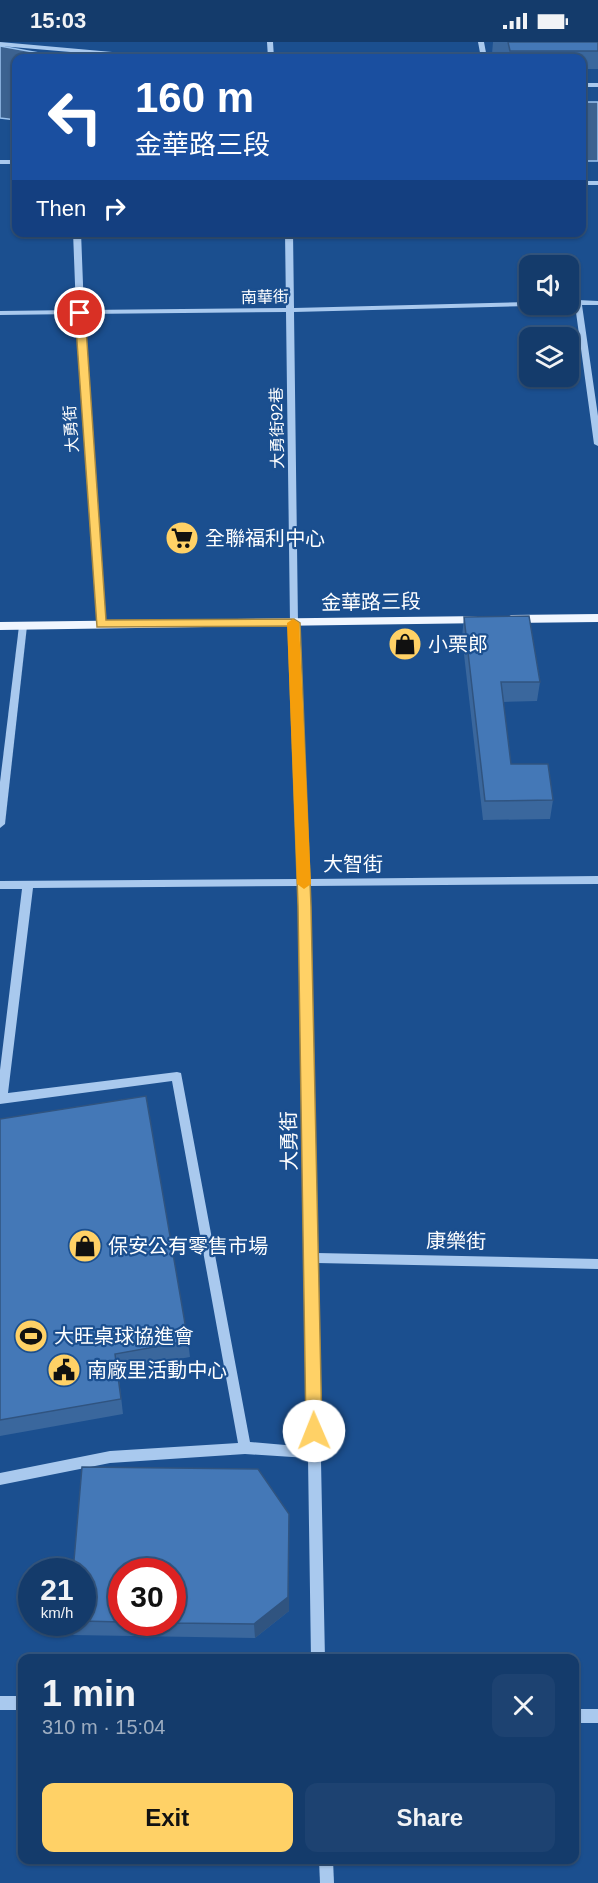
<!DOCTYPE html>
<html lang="en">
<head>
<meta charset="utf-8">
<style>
  :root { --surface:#143b6b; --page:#1d4271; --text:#f1f3f6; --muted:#9dadc1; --line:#33557e; --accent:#ffd166 }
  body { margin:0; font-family:Helvetica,"Noto Sans TC",sans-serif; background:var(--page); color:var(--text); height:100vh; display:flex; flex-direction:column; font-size:22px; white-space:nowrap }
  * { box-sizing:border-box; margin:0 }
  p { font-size:20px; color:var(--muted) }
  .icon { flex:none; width:33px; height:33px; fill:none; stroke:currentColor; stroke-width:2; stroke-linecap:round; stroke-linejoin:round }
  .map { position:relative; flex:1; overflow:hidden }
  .details { position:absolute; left:18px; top:1612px; width:561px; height:210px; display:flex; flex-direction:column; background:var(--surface); border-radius:12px; box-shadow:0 2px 4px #0004,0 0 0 2px var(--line) }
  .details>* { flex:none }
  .hud { position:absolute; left:12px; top:12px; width:574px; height:183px; border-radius:12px; box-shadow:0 2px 4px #0004,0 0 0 2px var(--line); background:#1a4fa0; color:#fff; overflow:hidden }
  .controls { position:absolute; left:519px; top:213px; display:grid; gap:12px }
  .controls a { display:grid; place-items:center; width:60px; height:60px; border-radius:12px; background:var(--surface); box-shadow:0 2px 4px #0004,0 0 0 2px var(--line); font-size:30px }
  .speed { position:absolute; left:18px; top:1516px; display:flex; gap:12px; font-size:30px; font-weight:700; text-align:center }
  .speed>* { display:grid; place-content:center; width:78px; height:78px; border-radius:50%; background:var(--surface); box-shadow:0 2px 4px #0004,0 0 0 2px var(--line); line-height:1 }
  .speed small { font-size:15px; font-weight:400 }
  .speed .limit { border:9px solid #d22; background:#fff; color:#111 }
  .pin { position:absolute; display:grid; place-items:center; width:51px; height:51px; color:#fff; margin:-26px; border:3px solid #fff; border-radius:50%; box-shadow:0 2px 6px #0007 }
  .me { position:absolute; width:66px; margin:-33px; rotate:359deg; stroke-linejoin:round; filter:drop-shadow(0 0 4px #0008) }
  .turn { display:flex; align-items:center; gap:21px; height:126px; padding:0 24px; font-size:27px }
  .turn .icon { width:78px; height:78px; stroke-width:2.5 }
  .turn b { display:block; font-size:42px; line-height:51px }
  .then { display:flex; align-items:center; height:57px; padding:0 24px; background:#0003; gap:12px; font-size:22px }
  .round { display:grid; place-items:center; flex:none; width:63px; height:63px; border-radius:12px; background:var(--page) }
  .overview { display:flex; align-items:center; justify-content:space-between; height:102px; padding:0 24px }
  h1 { font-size:36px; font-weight:700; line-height:45px }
  .button { display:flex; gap:12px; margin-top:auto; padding:12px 24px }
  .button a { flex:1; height:69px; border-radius:12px; background:var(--accent); color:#111; font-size:24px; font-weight:700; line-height:69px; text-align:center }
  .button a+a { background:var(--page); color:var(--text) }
  .status { display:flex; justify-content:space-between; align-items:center; height:42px; padding:0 30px; background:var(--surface); direction:ltr }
  .status svg { height:16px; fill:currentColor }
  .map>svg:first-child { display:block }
  .water { fill:#3c6290; stroke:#9cc4f0; stroke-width:1.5 }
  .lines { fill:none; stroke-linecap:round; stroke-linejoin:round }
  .minor { fill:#a9c9ee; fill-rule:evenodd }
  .major { fill:#f0f6ff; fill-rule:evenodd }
  .wall { fill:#3a679d; fill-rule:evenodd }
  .shaded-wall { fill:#305480 }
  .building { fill:#4478b7; stroke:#305480; stroke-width:1.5 }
  .route { fill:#ffd166; stroke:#a68842; stroke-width:1.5 }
  .slow { fill:#f59e0b }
  .labels { text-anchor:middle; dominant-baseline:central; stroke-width:4.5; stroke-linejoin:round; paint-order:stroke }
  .far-street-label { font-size:16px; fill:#fff; stroke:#1b4f8f }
  .poi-label { font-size:20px; fill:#fff; stroke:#1b4f8f; text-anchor:start }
  .street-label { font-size:20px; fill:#fff; stroke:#1b4f8f }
</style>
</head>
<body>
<div class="status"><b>15:03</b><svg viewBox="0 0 49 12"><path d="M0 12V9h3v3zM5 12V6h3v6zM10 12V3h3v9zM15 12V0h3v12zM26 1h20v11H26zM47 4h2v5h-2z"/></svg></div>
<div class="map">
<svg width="598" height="1841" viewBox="0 0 598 1841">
  <rect width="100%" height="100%" fill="#1b4f8f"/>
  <g class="water">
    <polygon points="0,4 67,16 16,16 16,78 0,76"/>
    <rect x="582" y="60" width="16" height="59"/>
  </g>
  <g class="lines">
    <g class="minor">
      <polygon points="0,0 157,14 160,16 141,16 0,4"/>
      <polygon points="267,0 273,0 274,16 268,16"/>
      <polygon points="478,0 484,0 487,16 481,16"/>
      <rect x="582" y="41" width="16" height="4"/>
      <rect x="0" y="118" width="16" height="4"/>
      <rect x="582" y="139" width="16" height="4"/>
      <path d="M73 190H81L84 268 286 266 285 190H293L294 266 530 260V262H533L530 264 294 270 298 581 309 837 598 834V842L309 844 317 1211 598 1217V1227L317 1221 325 1617H311L308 1416 245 1412 110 1421 0 1443V1431L110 1409 238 1401 172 1039 0 1062V1028L22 847H0V839L299 837 290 581 286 270 84 272 105 582 104 584H98L76 272 0 273V269L76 268ZM299 844 308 1405 250 1400 181 1031 177 1030 8 1051 33 846Z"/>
      <polygon points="578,258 598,259 598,263 582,263 598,374 598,404 594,402 575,263 565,262 568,262 568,259"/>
      <polygon points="23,581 27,584 5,782 0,786 0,740 19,584"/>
      <rect x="0" y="1654" width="22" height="14"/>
      <rect x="574" y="1667" width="24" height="14"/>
      <polygon points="319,1818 333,1818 334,1841 320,1841"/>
    </g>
    <g class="major">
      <polygon points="598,572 598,580 511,581 505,577 511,573"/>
      <polygon points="484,574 489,575 490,578 489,581 0,588 0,580"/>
    </g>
  </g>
  <g class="wall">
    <polygon points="493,0 598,0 598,27 582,27 582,16 493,16 492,12"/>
    <polygon points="464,575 540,640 537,659 503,660 511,722 553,758 550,777 483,778 462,595"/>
    <polygon points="0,1077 188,1299 190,1315 118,1328 123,1372 0,1394"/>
    <path d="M82 1425 258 1427 289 1472V1569L255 1596 72 1593 69 1581H82V1530H73ZM122 1530H172V1581H122Z"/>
  </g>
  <polygon class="shaded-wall" points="289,1472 289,1569 255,1596 254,1582"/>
  <g class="building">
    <polygon points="508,0 598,0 598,9 510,9"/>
    <polygon points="529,574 540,640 501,640 511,722 548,722 553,758 485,759 464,575"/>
    <polygon points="146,1054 188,1299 115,1312 121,1357 0,1378 0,1077"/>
    <polygon points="82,1425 258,1427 289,1472 288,1555 254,1582 172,1581 172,1530 122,1530 122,1580 82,1579 82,1530 73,1530"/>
  </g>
  <polygon class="route" points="80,268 85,271 106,578 294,577 300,581 311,864 322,1389 320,1394 314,1397 308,1394 306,1389 298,864 288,584 97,585 75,271"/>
  <polygon class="slow" points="293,577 299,581 311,842 304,847 297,842 287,581"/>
  <defs>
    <g id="supermarket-disc" transform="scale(1.725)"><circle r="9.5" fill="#ffd166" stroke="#1b4f8f"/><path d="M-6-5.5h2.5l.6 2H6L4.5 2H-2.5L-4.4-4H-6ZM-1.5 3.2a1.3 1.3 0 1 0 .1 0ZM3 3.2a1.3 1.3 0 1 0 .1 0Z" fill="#111"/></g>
    <g id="shop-disc" transform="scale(1.725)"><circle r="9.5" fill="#ffd166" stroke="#1b4f8f"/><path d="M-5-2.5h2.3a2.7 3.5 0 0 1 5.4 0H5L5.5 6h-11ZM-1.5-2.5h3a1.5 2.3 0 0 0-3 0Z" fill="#111"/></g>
    <g id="stadium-disc" transform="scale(1.725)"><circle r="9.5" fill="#ffd166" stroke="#1b4f8f"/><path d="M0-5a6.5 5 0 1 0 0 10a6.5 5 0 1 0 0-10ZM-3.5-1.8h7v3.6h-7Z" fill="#111"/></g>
    <g id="civic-disc" transform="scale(1.725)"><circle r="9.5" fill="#ffd166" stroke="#1b4f8f"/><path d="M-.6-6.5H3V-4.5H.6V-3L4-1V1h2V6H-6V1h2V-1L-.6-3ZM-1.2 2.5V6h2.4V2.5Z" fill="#111"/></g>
  </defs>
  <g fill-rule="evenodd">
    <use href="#supermarket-disc" x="182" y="496"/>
    <use href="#shop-disc" x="405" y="602"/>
    <use href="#shop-disc" x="85" y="1204"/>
    <use href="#stadium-disc" x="31" y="1294"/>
    <use href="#civic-disc" x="64" y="1328"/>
  </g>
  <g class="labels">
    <g class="far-street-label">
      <text transform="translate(265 255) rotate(-1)">南華街</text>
      <text transform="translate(277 386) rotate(-91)">大勇街92巷</text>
      <text transform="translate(71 387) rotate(-94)">大勇街</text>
    </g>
    <g class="poi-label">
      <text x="205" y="496">全聯福利中心</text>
      <text x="428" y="602">小栗郎</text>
      <text x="108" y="1204">保安公有零售市場</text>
      <text x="54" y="1294">大旺桌球協進會</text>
      <text x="87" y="1328">南廠里活動中心</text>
    </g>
    <g class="street-label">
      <text transform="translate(371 560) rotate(-1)">金華路三段</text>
      <text x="353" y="822">大智街</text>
      <text transform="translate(289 1099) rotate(-91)">大勇街</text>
      <text transform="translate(456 1199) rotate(1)">康樂街</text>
    </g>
  </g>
</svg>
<div class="controls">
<a><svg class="icon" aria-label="sound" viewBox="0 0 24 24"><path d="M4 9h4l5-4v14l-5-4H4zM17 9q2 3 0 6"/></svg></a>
<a><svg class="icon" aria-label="layers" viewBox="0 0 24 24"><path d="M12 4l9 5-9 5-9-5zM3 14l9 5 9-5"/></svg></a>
</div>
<div class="speed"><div>21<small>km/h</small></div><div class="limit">30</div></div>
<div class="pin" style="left:80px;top:271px;background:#d93025"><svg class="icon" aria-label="arrive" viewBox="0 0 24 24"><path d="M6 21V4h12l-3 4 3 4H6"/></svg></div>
<svg class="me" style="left:314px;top:1389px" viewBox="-20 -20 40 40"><circle r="19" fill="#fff"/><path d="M0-13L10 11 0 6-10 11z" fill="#ffd166"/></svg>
<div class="hud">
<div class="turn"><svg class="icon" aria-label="left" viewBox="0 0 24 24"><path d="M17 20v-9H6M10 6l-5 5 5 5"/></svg><div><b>160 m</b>金華路三段</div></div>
<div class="then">Then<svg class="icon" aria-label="right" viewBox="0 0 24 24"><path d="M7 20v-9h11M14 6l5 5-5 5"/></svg></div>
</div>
<section class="details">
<div class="overview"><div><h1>1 min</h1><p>310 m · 15:04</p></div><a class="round"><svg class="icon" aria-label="close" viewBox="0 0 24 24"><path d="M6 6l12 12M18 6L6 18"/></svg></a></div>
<div class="button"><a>Exit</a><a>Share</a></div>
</section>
</div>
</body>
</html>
